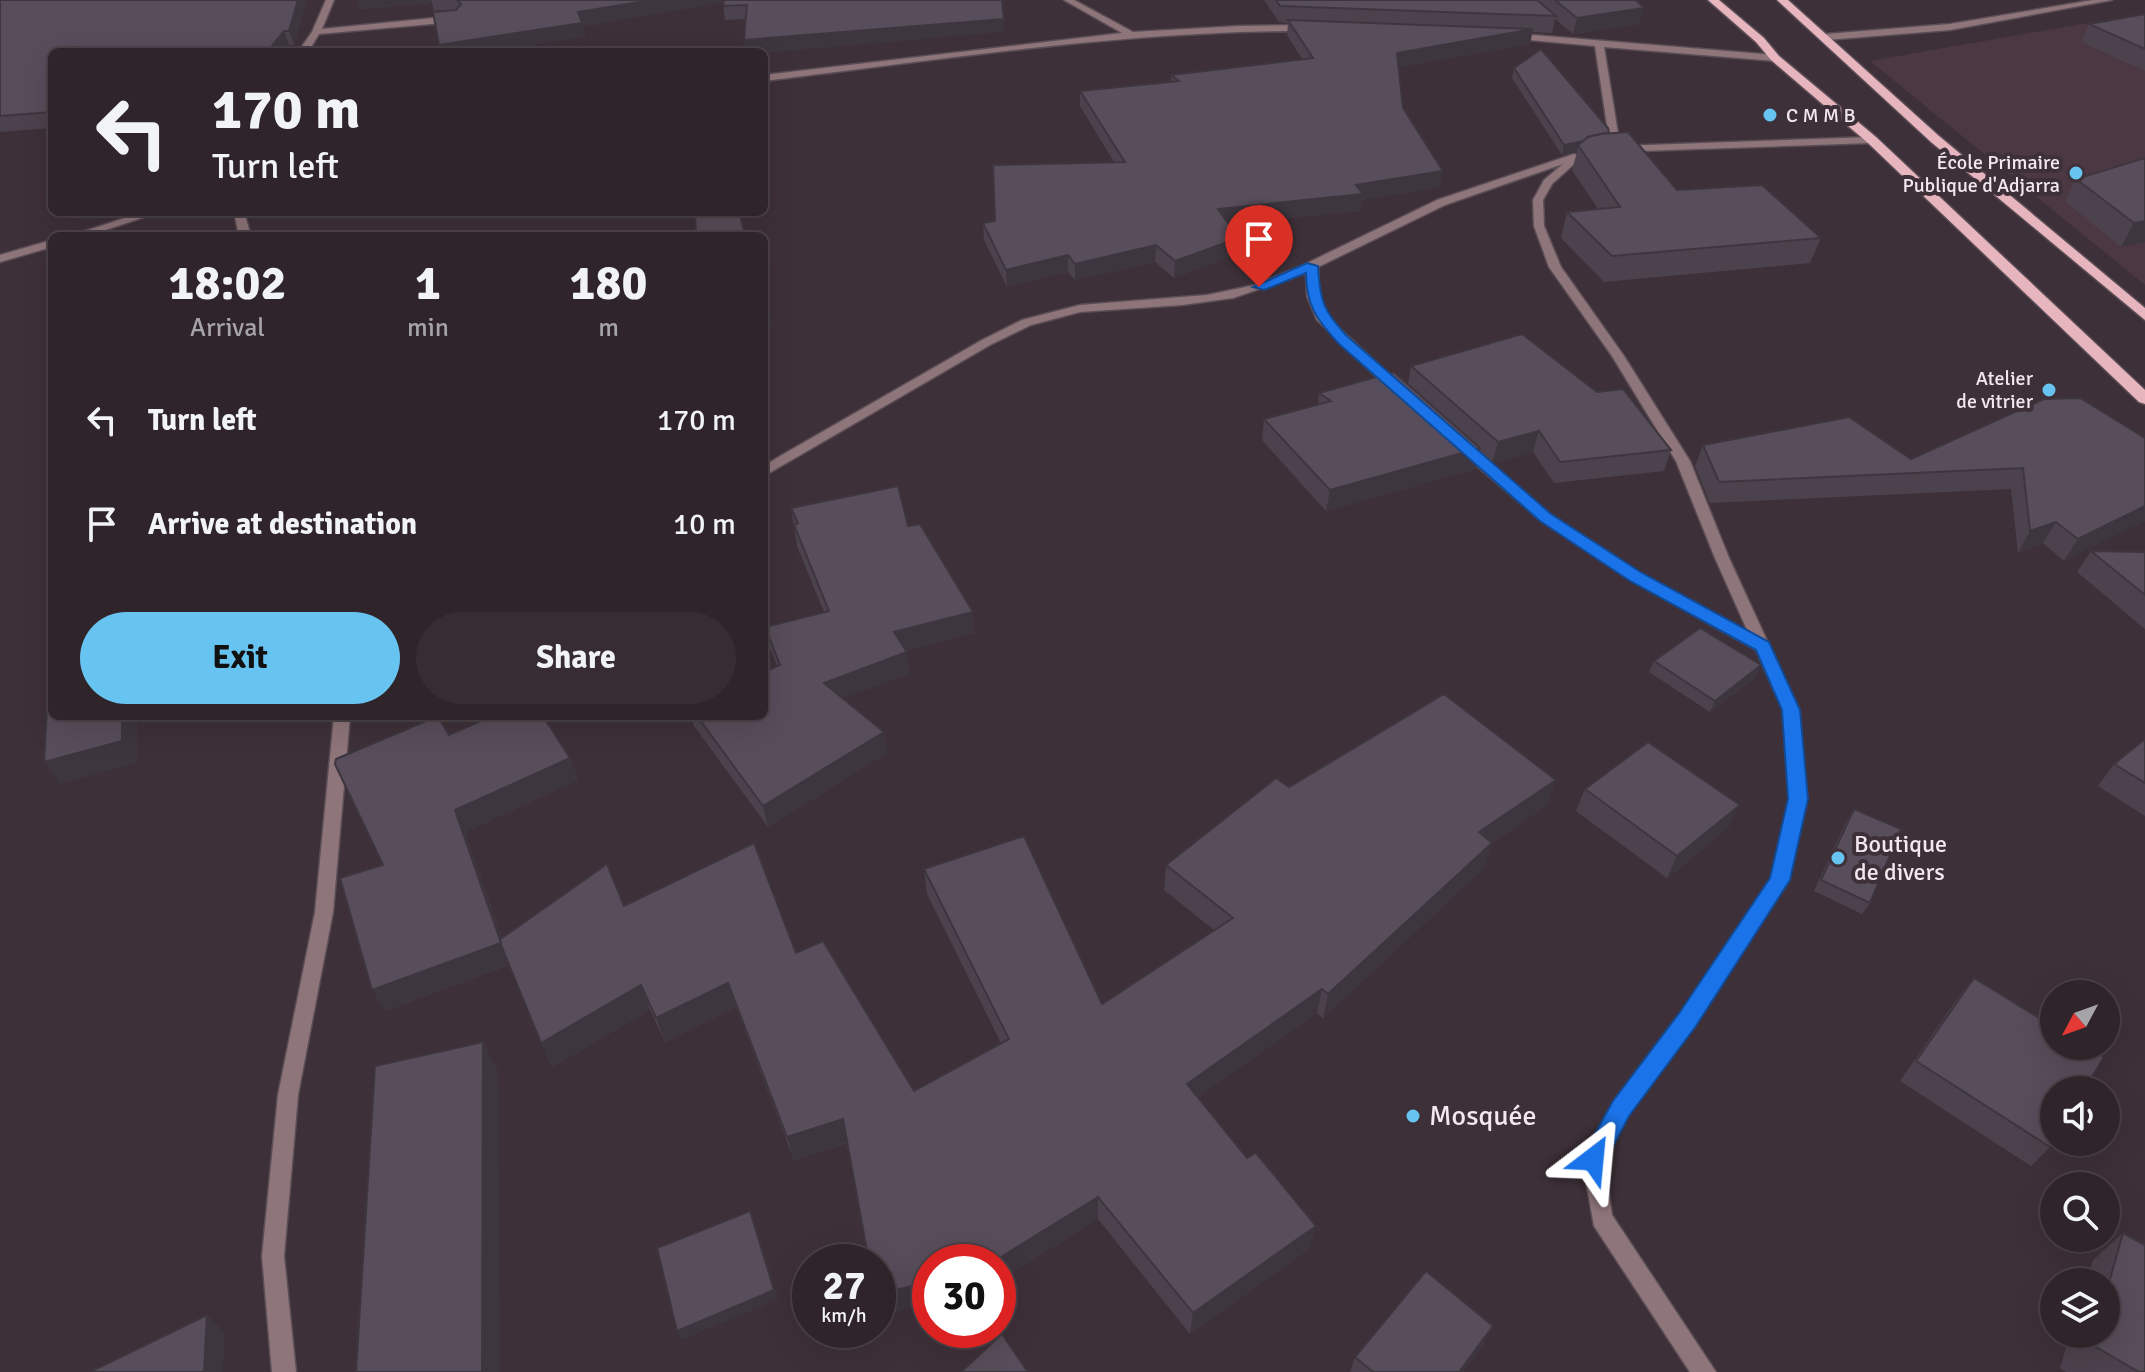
<!DOCTYPE html>
<html lang="en">
<head>
<meta charset="utf-8">
<style>
  :root { --surface:#2e242a; --page:#362c32; --text:#f1f3f6; --muted:#a7a4a8; --line:#494147; --accent:#67c4f0 }
  body { margin:0; font-family:Signika,sans-serif; background:var(--page); color:var(--text); height:100vh; display:flex; flex-direction:column; font-size:30px; white-space:nowrap }
  * { box-sizing:border-box; margin:0 }
  p { font-size:26px; color:var(--muted) }
  .icon { flex:none; width:44px; height:44px; fill:none; stroke:currentColor; stroke-width:2; stroke-linecap:round; stroke-linejoin:round }
  .map { position:relative; flex:1; overflow:hidden }
  .panel { position:absolute; left:48px; top:232px; width:720px; height:488px; display:flex; flex-direction:column; background:var(--surface); border-radius:12px; box-shadow:0 8px 32px #0002,0 0 0 2px var(--line) }
  .panel>* { flex:none }
  .banner { position:absolute; left:48px; top:48px; width:720px; height:168px; border-radius:12px; box-shadow:0 8px 32px #0002,0 0 0 2px var(--line); background:#2e242a; color:var(--text); overflow:hidden }
  .needle { width:52px; rotate:229deg }
  .buttons { position:absolute; left:2040px; top:980px; display:grid; gap:16px }
  .buttons a { display:grid; place-items:center; width:80px; height:80px; border-radius:50%; background:var(--surface); box-shadow:0 8px 32px #0002,0 0 0 2px var(--line); font-size:40px }
  .speed { position:absolute; left:792px; top:1244px; display:flex; gap:16px; font-size:40px; font-weight:700; text-align:center }
  .speed>* { display:grid; place-content:center; width:104px; height:104px; border-radius:50%; background:var(--surface); box-shadow:0 8px 32px #0002,0 0 0 2px var(--line); line-height:1 }
  .speed small { font-size:20px; font-weight:400 }
  .speed .limit { border:12px solid #d22; background:#fff; color:#111 }
  .pin { position:absolute; display:grid; place-items:center; width:68px; height:68px; color:#fff; margin:-82px -34px; border-radius:50% 50% 50% 0; rotate:-45deg; box-shadow:0 0 8px #0007 }
  .pin .icon { rotate:45deg }
  .me { position:absolute; width:88px; margin:-44px; rotate:29deg; stroke-linejoin:round; filter:drop-shadow(0 0 6px #0008) }
  .turn { display:flex; align-items:center; gap:28px; height:168px; padding:0 32px; font-size:36px }
  .turn .icon { width:104px; height:104px; stroke-width:2.5 }
  .turn b { display:block; font-size:56px; line-height:68px }
  .eta { display:flex; justify-content:space-evenly; align-items:center; height:136px; text-align:center }
  .eta b { font-size:48px; font-weight:700; line-height:56px }
  .action { display:flex; gap:16px; margin-top:auto; padding:16px 32px }
  .action a { flex:1; height:92px; border-radius:48px; background:var(--accent); color:#111; font-size:32px; font-weight:700; line-height:92px; text-align:center }
  .action a+a { background:var(--page); color:var(--text) }
  ul { padding:0; list-style:none }
  li { display:flex; align-items:center; gap:24px; height:104px; padding:0 32px }
  li div { flex:1 }
  li b { display:block; font-size:30px }
  li em { font-style:normal }
  .map>svg:first-child { display:block }
  .built { fill:#4c3843 }
  .lines { fill:none; stroke-linecap:round; stroke-linejoin:round }
  .minor-casing { stroke:#5b4d55; stroke-width:3 }
  .primary-casing { stroke:#5b4d55; stroke-width:3 }
  .minor { fill:#8e757a; fill-rule:evenodd }
  .primary { fill:#e7b5be; fill-rule:evenodd }
  .wall { fill:#4c424d }
  .shaded-wall { fill:#3e363f }
  .building { fill:#584d5a; stroke:#3e363f; stroke-width:2 }
  .route { fill:#1a73e8; stroke:#114b97; stroke-width:2 }
  .poi-dot { fill:#67c4f0; stroke:#3e3038; stroke-width:3 }
  .labels { text-anchor:middle; dominant-baseline:central; stroke-width:8; stroke-linejoin:round; paint-order:stroke }
  .far-poi-label { font-size:20px; fill:#f2e8ed; stroke:#3e3038; text-anchor:end }
  .poi-label { font-size:24px; fill:#f2e8ed; stroke:#3e3038; text-anchor:start }
  .near-poi-label { font-size:28px; fill:#f2e8ed; stroke:#3e3038; text-anchor:start }
</style>
</head>
<body>
<div class="map">
<svg width="2145" height="1372" viewBox="0 0 2145 1372">
  <rect width="100%" height="100%" fill="#3e3038"/>
  <polygon class="built" points="2145,13 2145,285 1870,61"/>
  <g class="lines">
    <g class="minor-casing">
      <g id="minor">
        <polygon points="326,0 334,0 322,29 454,16 458,19 454,22 319,34 308,52 298,52 312,32"/>
        <path d="M1064 0H1074L1133 32 1239 26 1307 25 1311 28 1307 31C1124 31 945 59 764 81V75L1122 33Z"/>
        <polygon points="2093,0 2112,0 1950,30 1826,40 1822,37 1826,34 1950,24"/>
        <polygon points="1510,33 1775,55 1780,58 1775,61 1604,47 1620,146 1872,137 1877,140 1872,143 1611,152 1595,46 1507,38 1507,34"/>
        <polygon points="582,47 585,48 587,52 577,52"/>
        <polygon points="1574,154 1583,156 1552,184 1543,200 1544,226 1561,267 1624,356 1690,461 1729,558 1799,710 1807,799 1789,880 1695,1025 1628,1115 1604,1160 1612,1215 1716,1372 1690,1372 1594,1226 1582,1159 1614,1101 1681,1013 1771,878 1789,799 1783,710 1756,650 1631,580 1540,520 1455,447 1462,443 1467,444 1550,514 1641,574 1748,632 1715,558 1676,461 1612,356 1549,267 1534,226 1533,200 1544,180 1563,164 1445,205 1318,267 1319,296 1326,316 1402,386 1402,392 1392,392 1317,320 1307,296 1306,273 1233,298 1182,305 1080,312 1031,325 990,345 764,476 764,466 782,455 982,340 1022,320 1080,305 1207,295 1255,285 1297,268 1437,200"/>
        <polygon points="143,212 159,212 88,236 70,236"/>
        <polygon points="234,212 244,212 251,236 239,236"/>
        <polygon points="52,240 52,247 0,262 0,255"/>
        <polygon points="334,716 350,716 333,912 298,1095 284,1256 296,1372 272,1372 262,1256 278,1095 315,912"/>
      </g>
    </g>
    <g class="primary-casing">
      <g id="primary">
        <polygon points="1708,0 1719,0 1764,38 1779,56 1876,137 2145,390 2145,404 2139,402 1868,143 1771,60 1756,42"/>
        <polygon points="1777,0 1788,0 1939,136 2145,308 2145,320 1931,142"/>
      </g>
    </g>
    <use href="#minor" class="minor"/>
    <use href="#primary" class="primary"/>
  </g>
  <g class="wall">
    <polygon points="0,0 306,0 294,45 52,52 52,128 0,132"/>
    <polygon points="357,0 1002,0 1004,32 746,19 725,20 723,2 583,26 585,37 434,12 432,3 360,9"/>
    <polygon points="1264,0 1636,0 1639,24 1573,34 1555,19 1552,33 1532,32 1530,44 1398,67 1403,108 1440,187 1362,200 1360,211 1229,224 1239,238 1237,254 1174,278 1155,262 1075,280 1068,272 1007,287 984,240 983,223 995,221 1114,162 1080,106 1080,91 1171,81 1171,75 1302,59 1287,35 1288,23 1279,22"/>
    <polygon points="2145,14 2145,71 2081,42 2089,24"/>
    <polygon points="1514,68 1609,133 1677,190 1821,238 1810,263 1604,282 1561,238 1567,212 1598,209 1572,170 1577,152 1562,155 1512,78"/>
    <polygon points="2145,158 2145,242 2121,247 2065,201 2076,179"/>
    <polygon points="1411,366 1671,450 1664,471 1554,483 1533,452 1492,464 1479,452 1475,469 1326,511 1262,440 1264,419 1318,405 1319,393 1408,384"/>
    <polygon points="2145,438 2064,561 2043,543 2018,553 2011,489 1710,503 1695,466 1703,445 1911,459"/>
    <polygon points="791,508 908,526 973,612 974,633 906,651 910,674 843,698 884,732 887,753 768,827 694,726 691,716 764,716 777,666 770,648 765,627 824,612 797,546"/>
    <polygon points="2091,551 2145,552 2145,629 2077,572"/>
    <polygon points="1654,661 1756,677 1710,712 1649,672"/>
    <polygon points="449,735 570,758 578,780 465,832 502,938 624,906 796,953 914,1091 1001,1043 927,894 924,869 1102,1004 1214,930 1164,890 1166,865 1289,787 1547,805 1492,843 1484,868 1323,1018 1317,1013 1198,1097 1310,1248 1190,1334 1098,1219 998,1281 998,1262 880,1316 847,1143 794,1160 736,1007 665,1042 650,1010 552,1067 541,1043 509,965 385,1011 383,865"/>
    <polygon points="2145,739 2145,816 2098,786 2114,764"/>
    <polygon points="1585,789 1729,827 1667,878 1576,811"/>
    <polygon points="1854,809 1870,903 1862,914 1814,891 1847,820"/>
    <polygon points="1974,978 2050,1147 2031,1166 1900,1081 1957,999"/>
    <polygon points="2123,1233 2145,1372 2066,1372 2060,1368 2070,1334 2106,1334 2106,1282 2086,1282 2093,1260"/>
    <polygon points="1484,1344 1463,1372 1350,1372 1355,1357"/>
  </g>
  <g class="shaded-wall">
    <polygon points="298,0 307,0 294,45 289,31"/>
    <polygon points="357,0 432,0 431,1 432,3 360,9"/>
    <polygon points="652,0 726,0 727,2 583,26 585,37 487,52 441,52 439,45 578,12"/>
    <polygon points="1644,8 1639,24 1573,34 1577,18"/>
    <polygon points="1004,19 1004,32 764,53 746,52 744,40"/>
    <polygon points="1533,29 1530,44 1394,68 1397,53"/>
    <polygon points="284,31 289,45 284,52 267,52"/>
    <polygon points="1609,136 1578,145 1577,152 1562,155 1564,145"/>
    <polygon points="1443,171 1440,187 1362,200 1360,211 1217,226 1218,209"/>
    <polygon points="2145,221 2145,242 2121,247 2134,223"/>
    <polygon points="1239,238 1237,254 1174,278 1175,261"/>
    <polygon points="1156,245 1155,262 1075,280 1075,264"/>
    <polygon points="1068,255 1068,272 1007,287 1006,270"/>
    <polygon points="764,309 769,309 772,325 764,326"/>
    <polygon points="1539,431 1533,452 1492,464 1498,442"/>
    <polygon points="1480,448 1475,469 1326,511 1330,490"/>
    <polygon points="2145,506 2145,521 2064,561 2078,539"/>
    <polygon points="2056,522 2043,543 2018,553 2030,531"/>
    <polygon points="973,612 974,633 896,654 894,632"/>
    <polygon points="907,652 910,674 828,704 824,683"/>
    <polygon points="1761,665 1756,677 1710,712 1715,701"/>
    <polygon points="122,716 137,716 137,763 60,784 44,762"/>
    <polygon points="884,732 887,753 768,827 763,806"/>
    <polygon points="570,758 578,780 465,832 511,964 385,1011 372,990 455,810"/>
    <polygon points="1556,780 1547,805 1492,843 1484,868 1323,1018 1328,994 1479,832"/>
    <polygon points="1740,805 1729,827 1667,878 1677,856"/>
    <polygon points="728,983 736,1007 665,1042 656,1018"/>
    <polygon points="641,985 650,1010 552,1067 541,1043"/>
    <polygon points="1322,989 1317,1013 1184,1107 1187,1084"/>
    <polygon points="483,1042 498,1071 500,1372 482,1372"/>
    <polygon points="843,1119 848,1142 794,1160 787,1137"/>
    <polygon points="1098,1197 1098,1219 998,1281 998,1262 993,1262"/>
    <polygon points="750,1211 778,1299 682,1340 677,1331"/>
    <polygon points="1316,1226 1310,1248 1190,1334 1193,1313"/>
    <polygon points="930,1281 930,1303 880,1316 878,1306 878,1295"/>
    <polygon points="207,1315 225,1333 223,1372 204,1372"/>
    <polygon points="1493,1326 1484,1344 1463,1372 1459,1372"/>
  </g>
  <g class="building">
    <polygon points="0,0 298,0 289,31 284,31 267,52 52,52 52,112 0,116"/>
    <polygon points="457,0 652,0 578,12 582,23 439,45 433,12 456,10 461,4"/>
    <polygon points="724,0 1002,0 1004,19 744,40 747,5 723,6"/>
    <polygon points="1276,0 1537,0 1556,16 1280,6"/>
    <polygon points="1555,0 1636,0 1644,8 1577,18"/>
    <polygon points="2145,14 2145,49 2089,24"/>
    <polygon points="1288,20 1533,29 1397,53 1403,108 1443,171 1356,185 1363,194 1218,209 1239,238 1175,261 1156,245 1075,264 1068,255 1006,270 983,223 995,221 993,165 1125,162 1080,91 1179,81 1171,75 1313,58"/>
    <polygon points="1541,49 1608,128 1609,133 1601,134 1588,137 1584,141 1564,145 1514,68"/>
    <polygon points="1628,132 1677,190 1762,185 1821,238 1612,256 1567,212 1620,207 1578,145 1588,137 1601,134"/>
    <polygon points="2145,158 2145,221 2134,223 2076,179"/>
    <polygon points="695,212 739,212 746,236 696,236"/>
    <polygon points="764,292 769,309 764,309"/>
    <polygon points="1522,334 1597,392 1623,389 1671,450 1560,462 1539,431 1498,442 1411,366"/>
    <polygon points="1394,372 1480,448 1330,490 1264,419 1331,401 1319,393"/>
    <polygon points="2080,398 2145,438 2145,506 2078,539 2056,522 2030,531 2023,468 1719,482 1703,445 1849,417 1911,459 2044,399"/>
    <polygon points="898,486 908,526 920,524 973,612 894,632 907,652 824,683 884,732 763,806 697,716 764,716 764,672 780,665 765,627 829,611 794,525 798,523 791,508"/>
    <polygon points="2091,551 2145,552 2145,595"/>
    <polygon points="1700,628 1761,665 1715,701 1654,661"/>
    <polygon points="52,673 52,716 122,716 122,741 44,762 49,674"/>
    <polygon points="1444,694 1556,780 1479,832 1492,843 1328,994 1322,989 1187,1084 1247,1158 1256,1153 1316,1226 1193,1313 1098,1197 993,1262 930,1262 930,1281 878,1295 878,1262 869,1262 843,1119 787,1137 728,983 656,1018 641,985 541,1043 499,940 607,864 624,906 754,843 796,953 823,941 914,1091 1009,1039 924,869 1024,836 1102,1004 1233,918 1166,865 1276,778 1289,787"/>
    <polygon points="438,716 449,735 492,716 543,716 570,758 455,810 501,943 372,990 340,878 383,865 335,764 336,759"/>
    <polygon points="2145,739 2145,783 2114,764"/>
    <polygon points="1648,742 1740,805 1677,856 1585,789"/>
    <polygon points="1854,809 1901,829 1870,903 1821,880"/>
    <polygon points="1974,978 2054,1027 2054,1046 2086,1046 2104,1057 2084,1090 2054,1090 2054,1141 2050,1147 1916,1061"/>
    <polygon points="483,1042 482,1372 356,1372 375,1066"/>
    <polygon points="750,1211 774,1290 677,1331 657,1248"/>
    <polygon points="2123,1233 2145,1245 2145,1372 2139,1372 2091,1344 2094,1334 2106,1334 2106,1293"/>
    <polygon points="1426,1271 1493,1326 1459,1372 1373,1372 1355,1357"/>
    <polygon points="207,1315 204,1372 90,1372"/>
    <polygon points="1002,1334 1028,1372 961,1372"/>
  </g>
  <path class="route" d="M1307 263 1318 266C1320 301 1323 311 1348 337L1551 514 1642 573 1769 642 1800 710 1808 799 1790 880 1696 1026 1629 1116 1602 1167 1593 1170 1584 1167 1581 1159 1613 1101 1680 1012 1770 878 1788 799 1782 710 1756 650 1630 581 1540 521 1338 343C1317 320 1306 305 1306 273L1264 290 1253 287Z"/>
  <g class="poi-dot">
    <circle cx="1770" cy="115" r="8"/>
    <circle cx="2076" cy="173" r="8"/>
    <circle cx="2049" cy="390" r="8"/>
    <circle cx="1838" cy="858" r="8"/>
    <circle cx="1413" cy="1116" r="8"/>
  </g>
  <g class="labels">
    <g class="far-poi-label">
      <text x="1786" y="115" text-anchor="start">C M M B</text>
      <text x="2060" y="162">École Primaire<tspan x="2060" dy="23">Publique d'Adjarra</tspan></text>
      <text x="2033" y="378">Atelier<tspan x="2033" dy="23">de vitrier</tspan></text>
    </g>
    <g class="poi-label">
      <text x="1854" y="844">Boutique<tspan x="1854" dy="28">de divers</tspan></text>
    </g>
    <g class="near-poi-label">
      <text x="1429" y="1116">Mosquée</text>
    </g>
  </g>
</svg>
<div class="buttons">
<a><svg class="needle" viewBox="-14 -14 28 28"><path d="M0-13l5 13h-10z" fill="#e53935"/><path d="M0 13l5-13h-10z" fill="#a7a4a8"/></svg></a>
<a><svg class="icon" aria-label="sound" viewBox="0 0 24 24"><path d="M4 9h4l5-4v14l-5-4H4zM17 9q2 3 0 6"/></svg></a>
<a><svg class="icon" aria-label="search" viewBox="0 0 24 24"><circle cx="10" cy="10" r="6"/><path d="M15 15l6 6"/></svg></a>
<a><svg class="icon" aria-label="layers" viewBox="0 0 24 24"><path d="M12 4l9 5-9 5-9-5zM3 14l9 5 9-5"/></svg></a>
</div>
<div class="speed"><div>27<small>km/h</small></div><div class="limit">30</div></div>
<div class="pin" style="left:1259px;top:287px;background:#d93025"><svg class="icon" aria-label="arrive" viewBox="0 0 24 24"><path d="M6 21V4h12l-3 4 3 4H6"/></svg></div>
<svg class="me" style="left:1593px;top:1159px" viewBox="-20 -20 40 40"><path d="M0-17L14 15 0 8-14 15z" fill="#1a73e8" stroke="#fff" stroke-width="4"/></svg>
<div class="banner">
<div class="turn"><svg class="icon" aria-label="left" viewBox="0 0 24 24"><path d="M17 20v-9H6M10 6l-5 5 5 5"/></svg><div><b>170 m</b>Turn left</div></div>
</div>
<section class="panel">
<div class="eta">
<div><b>18:02</b><p>Arrival</p></div>
<div><b>1</b><p>min</p></div>
<div><b>180</b><p>m</p></div>
</div>
<ul>
<li><svg class="icon" aria-label="left" viewBox="0 0 24 24"><path d="M17 20v-9H6M10 6l-5 5 5 5"/></svg><div><b>Turn left</b></div><em>170 m</em></li>
<li><svg class="icon" aria-label="arrive" viewBox="0 0 24 24"><path d="M6 21V4h12l-3 4 3 4H6"/></svg><div><b>Arrive at destination</b></div><em>10 m</em></li>
</ul>
<div class="action"><a>Exit</a><a>Share</a></div>
</section>
</div>
</body>
</html>
